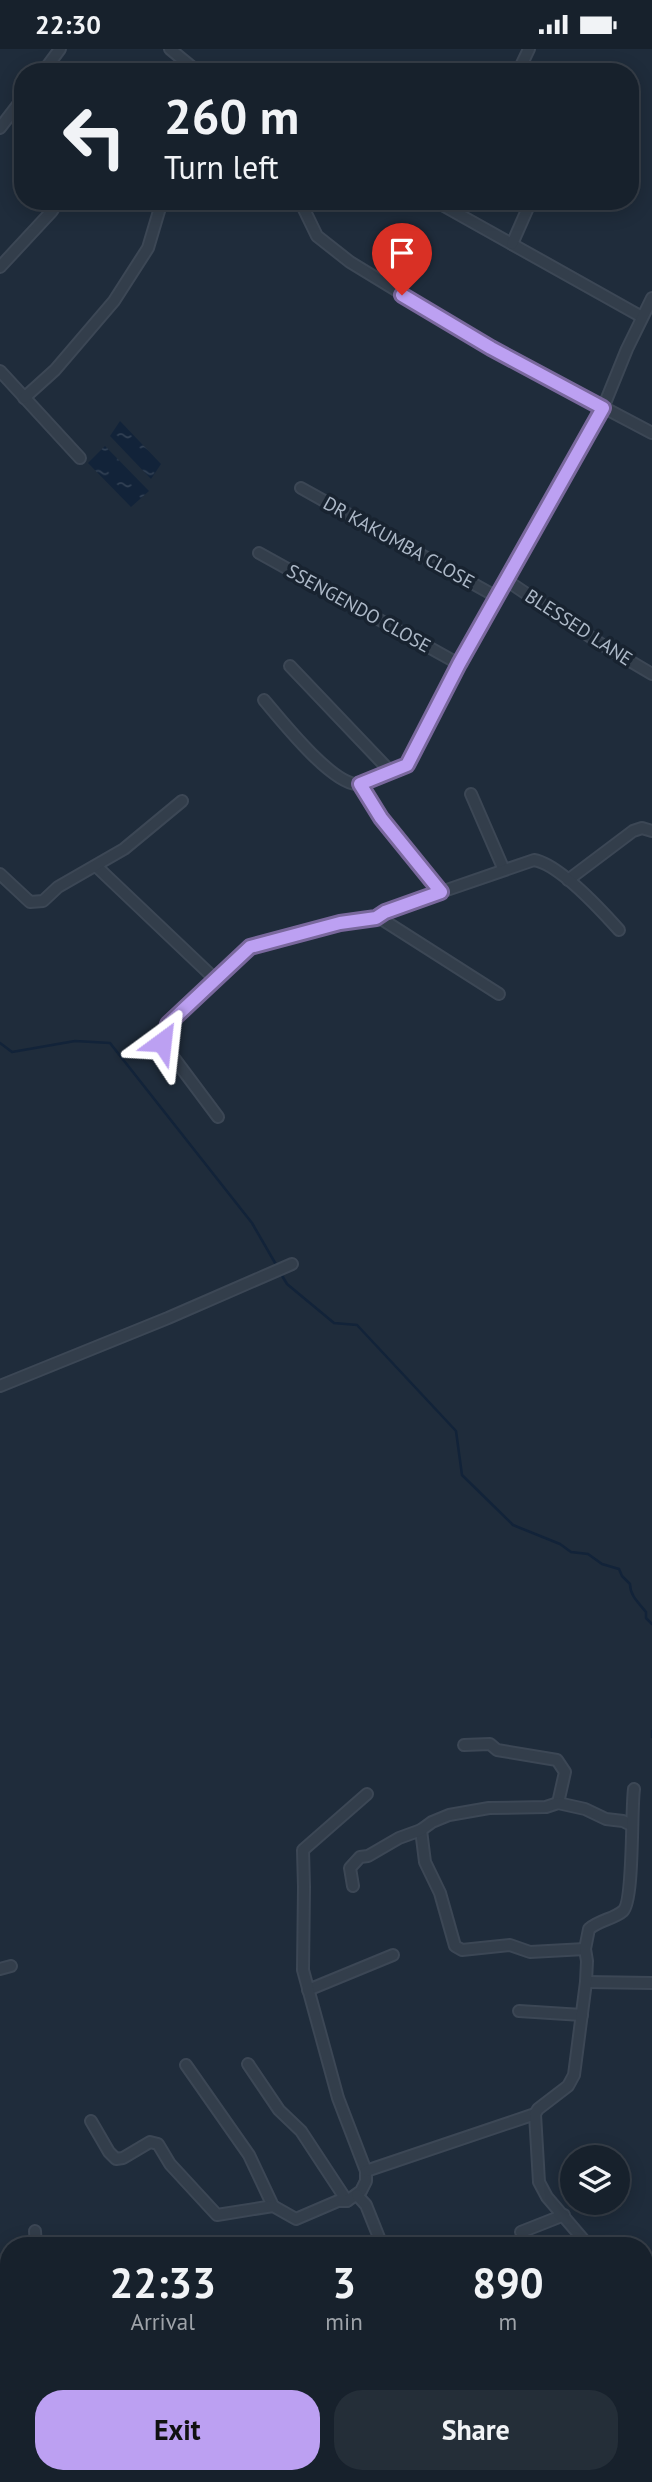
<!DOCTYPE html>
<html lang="en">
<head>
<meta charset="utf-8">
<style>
  :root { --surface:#17212c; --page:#242e38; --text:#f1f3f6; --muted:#9ea3a9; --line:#363e48; --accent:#bca0f2 }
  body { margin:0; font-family:"PT Sans",sans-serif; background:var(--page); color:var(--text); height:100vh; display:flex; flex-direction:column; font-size:26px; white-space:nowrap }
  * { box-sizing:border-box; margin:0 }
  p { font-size:23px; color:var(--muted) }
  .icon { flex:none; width:38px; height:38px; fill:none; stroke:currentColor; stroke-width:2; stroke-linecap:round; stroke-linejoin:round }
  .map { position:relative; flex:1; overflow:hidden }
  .details { position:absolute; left:0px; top:2188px; width:653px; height:247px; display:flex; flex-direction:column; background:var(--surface); border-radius:28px 28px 0 0; box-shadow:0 4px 18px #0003,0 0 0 2px var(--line) }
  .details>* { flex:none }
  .banner { position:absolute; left:14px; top:14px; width:625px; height:147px; border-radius:28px; box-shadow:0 4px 18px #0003,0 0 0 2px var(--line); background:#17212c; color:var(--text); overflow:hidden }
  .buttons { position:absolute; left:560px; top:2096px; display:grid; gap:14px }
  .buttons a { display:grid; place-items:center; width:70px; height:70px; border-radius:50%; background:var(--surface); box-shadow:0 4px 18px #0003,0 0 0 2px var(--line); font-size:35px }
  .pin { position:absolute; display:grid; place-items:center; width:60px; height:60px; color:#fff; margin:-72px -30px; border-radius:50% 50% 50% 0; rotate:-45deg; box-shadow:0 0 7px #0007 }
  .pin .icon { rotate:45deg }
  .me { position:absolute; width:77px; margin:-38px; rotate:30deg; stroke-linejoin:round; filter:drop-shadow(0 0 5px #0008) }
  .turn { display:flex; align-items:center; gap:24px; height:147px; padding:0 35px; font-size:32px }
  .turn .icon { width:91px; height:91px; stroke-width:2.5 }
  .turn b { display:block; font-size:49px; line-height:60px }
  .eta { display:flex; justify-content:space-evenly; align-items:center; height:119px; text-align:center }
  .eta b { font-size:42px; font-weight:700; line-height:49px }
  .button { display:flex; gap:14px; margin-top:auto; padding:14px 35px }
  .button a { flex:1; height:80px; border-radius:28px; background:var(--accent); color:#111; font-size:28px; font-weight:700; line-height:80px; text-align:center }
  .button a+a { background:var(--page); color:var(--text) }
  .status { display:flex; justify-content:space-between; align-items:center; height:49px; padding:0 35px; background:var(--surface); direction:ltr }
  .status svg { height:19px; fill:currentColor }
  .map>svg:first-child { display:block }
  .water { fill:url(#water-ripples) }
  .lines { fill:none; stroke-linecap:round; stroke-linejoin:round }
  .stream { stroke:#122339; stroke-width:2.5 }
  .street-casing { stroke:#3c4755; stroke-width:14 }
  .primary-casing { stroke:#3c4755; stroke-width:19 }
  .street { stroke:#333e4b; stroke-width:10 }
  .primary { stroke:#505d6c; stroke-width:16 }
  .route-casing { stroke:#7a689d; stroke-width:18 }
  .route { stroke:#bca0f2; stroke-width:12 }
  .labels { text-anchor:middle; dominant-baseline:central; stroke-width:7; stroke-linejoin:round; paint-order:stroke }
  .street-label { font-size:19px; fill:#adb9c8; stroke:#182330 }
</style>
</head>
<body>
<div class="status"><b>22:30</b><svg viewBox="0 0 49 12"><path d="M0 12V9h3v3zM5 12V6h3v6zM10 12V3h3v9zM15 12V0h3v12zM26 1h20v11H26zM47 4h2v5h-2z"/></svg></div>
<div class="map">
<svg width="652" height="2433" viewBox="0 0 652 2433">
  <defs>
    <pattern id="water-ripples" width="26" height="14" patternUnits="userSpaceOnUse" patternTransform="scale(1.75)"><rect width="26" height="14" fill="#122339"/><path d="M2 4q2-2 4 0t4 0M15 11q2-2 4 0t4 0" fill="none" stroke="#324154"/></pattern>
  </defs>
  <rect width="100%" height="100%" fill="#1f2c3b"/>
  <g class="water">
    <polygon points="120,372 161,415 151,430 110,387"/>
    <polygon points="105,397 149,442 131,458 88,414"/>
  </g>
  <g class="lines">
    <g class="stream">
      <polyline points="0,994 12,1003 75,992 110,994 252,1174 278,1219"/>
      <path d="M281 1225 287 1235 334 1274 357 1276 456 1382 462 1426 513 1476 560 1495 571 1503 588 1505 602 1515 619 1520 622 1527 630 1535C630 1547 639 1554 646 1563V1569L652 1575"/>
      <polyline points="652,1682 652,1688"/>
    </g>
    <g class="street-casing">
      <g id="street">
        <polyline points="170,0 198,23"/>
        <polyline points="43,23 60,0"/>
        <polyline points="518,23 529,0"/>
        <polyline points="587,23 587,22"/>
        <polyline points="0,79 23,49"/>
        <polyline points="300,152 317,187 350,213 491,299 652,384"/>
        <polyline points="435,152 642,268"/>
        <polyline points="512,195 531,152"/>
        <polyline points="0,218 52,162 58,152"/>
        <polyline points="0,322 80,409"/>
        <polyline points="24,349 55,321 114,252 148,199 162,152"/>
        <polyline points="301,439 497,548"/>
        <polyline points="259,504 459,615"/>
        <polyline points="506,531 601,595 652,625"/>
        <polyline points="290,617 390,722"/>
        <path d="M264 651C281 671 330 733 356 735 360 735 400 719 407 716L459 615 603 359 627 300 652 249"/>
        <polyline points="360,735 381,769 441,843"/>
        <polyline points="471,745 504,821"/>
        <polyline points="96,817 215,930"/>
        <polyline points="0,825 30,853 43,852 58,838 124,800 182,752"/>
        <polyline points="568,831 633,782 642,779 652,782"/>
        <polyline points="376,869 383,871 499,945"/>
        <path d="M218 1068 162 993 168 975 250 898 340 874 376 869 385 863 441 843 534 811C559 815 602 862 619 881"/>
        <polyline points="0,1337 168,1269 292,1215"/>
        <polyline points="464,1696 490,1695 497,1701 557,1711 565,1723 558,1754"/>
        <polyline points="421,1781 425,1813 440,1844 455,1897 462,1901 510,1896 530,1903 585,1900"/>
        <polyline points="353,1837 350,1819 360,1808 368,1807 399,1789 421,1781 432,1773 449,1766 489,1759 546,1758 558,1754 585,1760 606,1770 623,1772 631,1776"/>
        <polyline points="0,1920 11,1917"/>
        <polyline points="586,1933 652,1934"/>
        <polyline points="308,1941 393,1906"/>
        <polyline points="519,1962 582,1966"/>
        <polyline points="248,2015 279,2061 301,2082 347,2152"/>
        <polyline points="186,2016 249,2106 273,2157"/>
        <polyline points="91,2072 109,2103 116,2110 123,2109 150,2093 158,2095 170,2115 217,2166 273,2157 296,2170 338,2152 347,2152 361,2142 366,2132 366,2122 338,2049 303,1921 304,1838 303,1801 367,1745"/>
        <polyline points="366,2122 535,2065"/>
        <polyline points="357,2146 366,2156 382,2196"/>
        <polyline points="35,2182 36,2196"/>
        <polyline points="521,2183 564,2166"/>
        <polyline points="411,2196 419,2193"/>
        <path d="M588 2196 547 2148 539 2133 535 2065 538 2060 568 2037 574 2026 586 1933 587 1912 585 1900 589 1880C599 1871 614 1870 623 1862 634 1852 631 1761 634 1740"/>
        <polyline points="644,2228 652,2224"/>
        <polyline points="0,2294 9,2292"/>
        <polyline points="37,2426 39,2433"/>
        <polyline points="319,2426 325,2433"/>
        <polyline points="236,2433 252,2426"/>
        <polyline points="571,2433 571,2426"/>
      </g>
    </g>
    <g class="primary-casing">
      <g id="primary">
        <polyline points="644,2364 652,2365"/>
        <polyline points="278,2433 293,2426"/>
      </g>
    </g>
    <use href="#street" class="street"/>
    <use href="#primary" class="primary"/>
  </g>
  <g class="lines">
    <g class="route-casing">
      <polyline id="route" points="162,993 168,975 250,898 340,874 376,869 385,863 441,843 381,769 360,735 407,716 459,615 603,359 491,299 402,246"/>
    </g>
    <use href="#route" class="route"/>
  </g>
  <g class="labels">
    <g class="street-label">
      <text transform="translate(399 493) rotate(29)">DR KAKUMBA CLOSE</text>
      <text transform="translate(359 559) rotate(29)">SSENGENDO CLOSE</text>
      <text transform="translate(579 578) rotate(33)">BLESSED LANE</text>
    </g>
  </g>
</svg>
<div class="buttons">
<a><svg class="icon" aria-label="layers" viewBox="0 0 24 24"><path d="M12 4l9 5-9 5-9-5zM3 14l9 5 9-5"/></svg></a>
</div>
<div class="pin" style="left:402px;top:246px;background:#d93025"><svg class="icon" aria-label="arrive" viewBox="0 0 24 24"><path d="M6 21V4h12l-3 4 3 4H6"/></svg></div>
<svg class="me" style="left:162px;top:993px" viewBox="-20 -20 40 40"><path d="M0-17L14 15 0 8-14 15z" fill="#bca0f2" stroke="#fff" stroke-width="4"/></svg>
<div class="banner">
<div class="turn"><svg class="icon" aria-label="left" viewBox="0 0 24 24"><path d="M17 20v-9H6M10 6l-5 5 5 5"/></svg><div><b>260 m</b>Turn left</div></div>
</div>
<section class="details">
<div class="eta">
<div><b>22:33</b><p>Arrival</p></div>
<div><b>3</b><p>min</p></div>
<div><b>890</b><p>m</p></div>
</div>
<div class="button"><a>Exit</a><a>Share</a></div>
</section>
</div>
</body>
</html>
